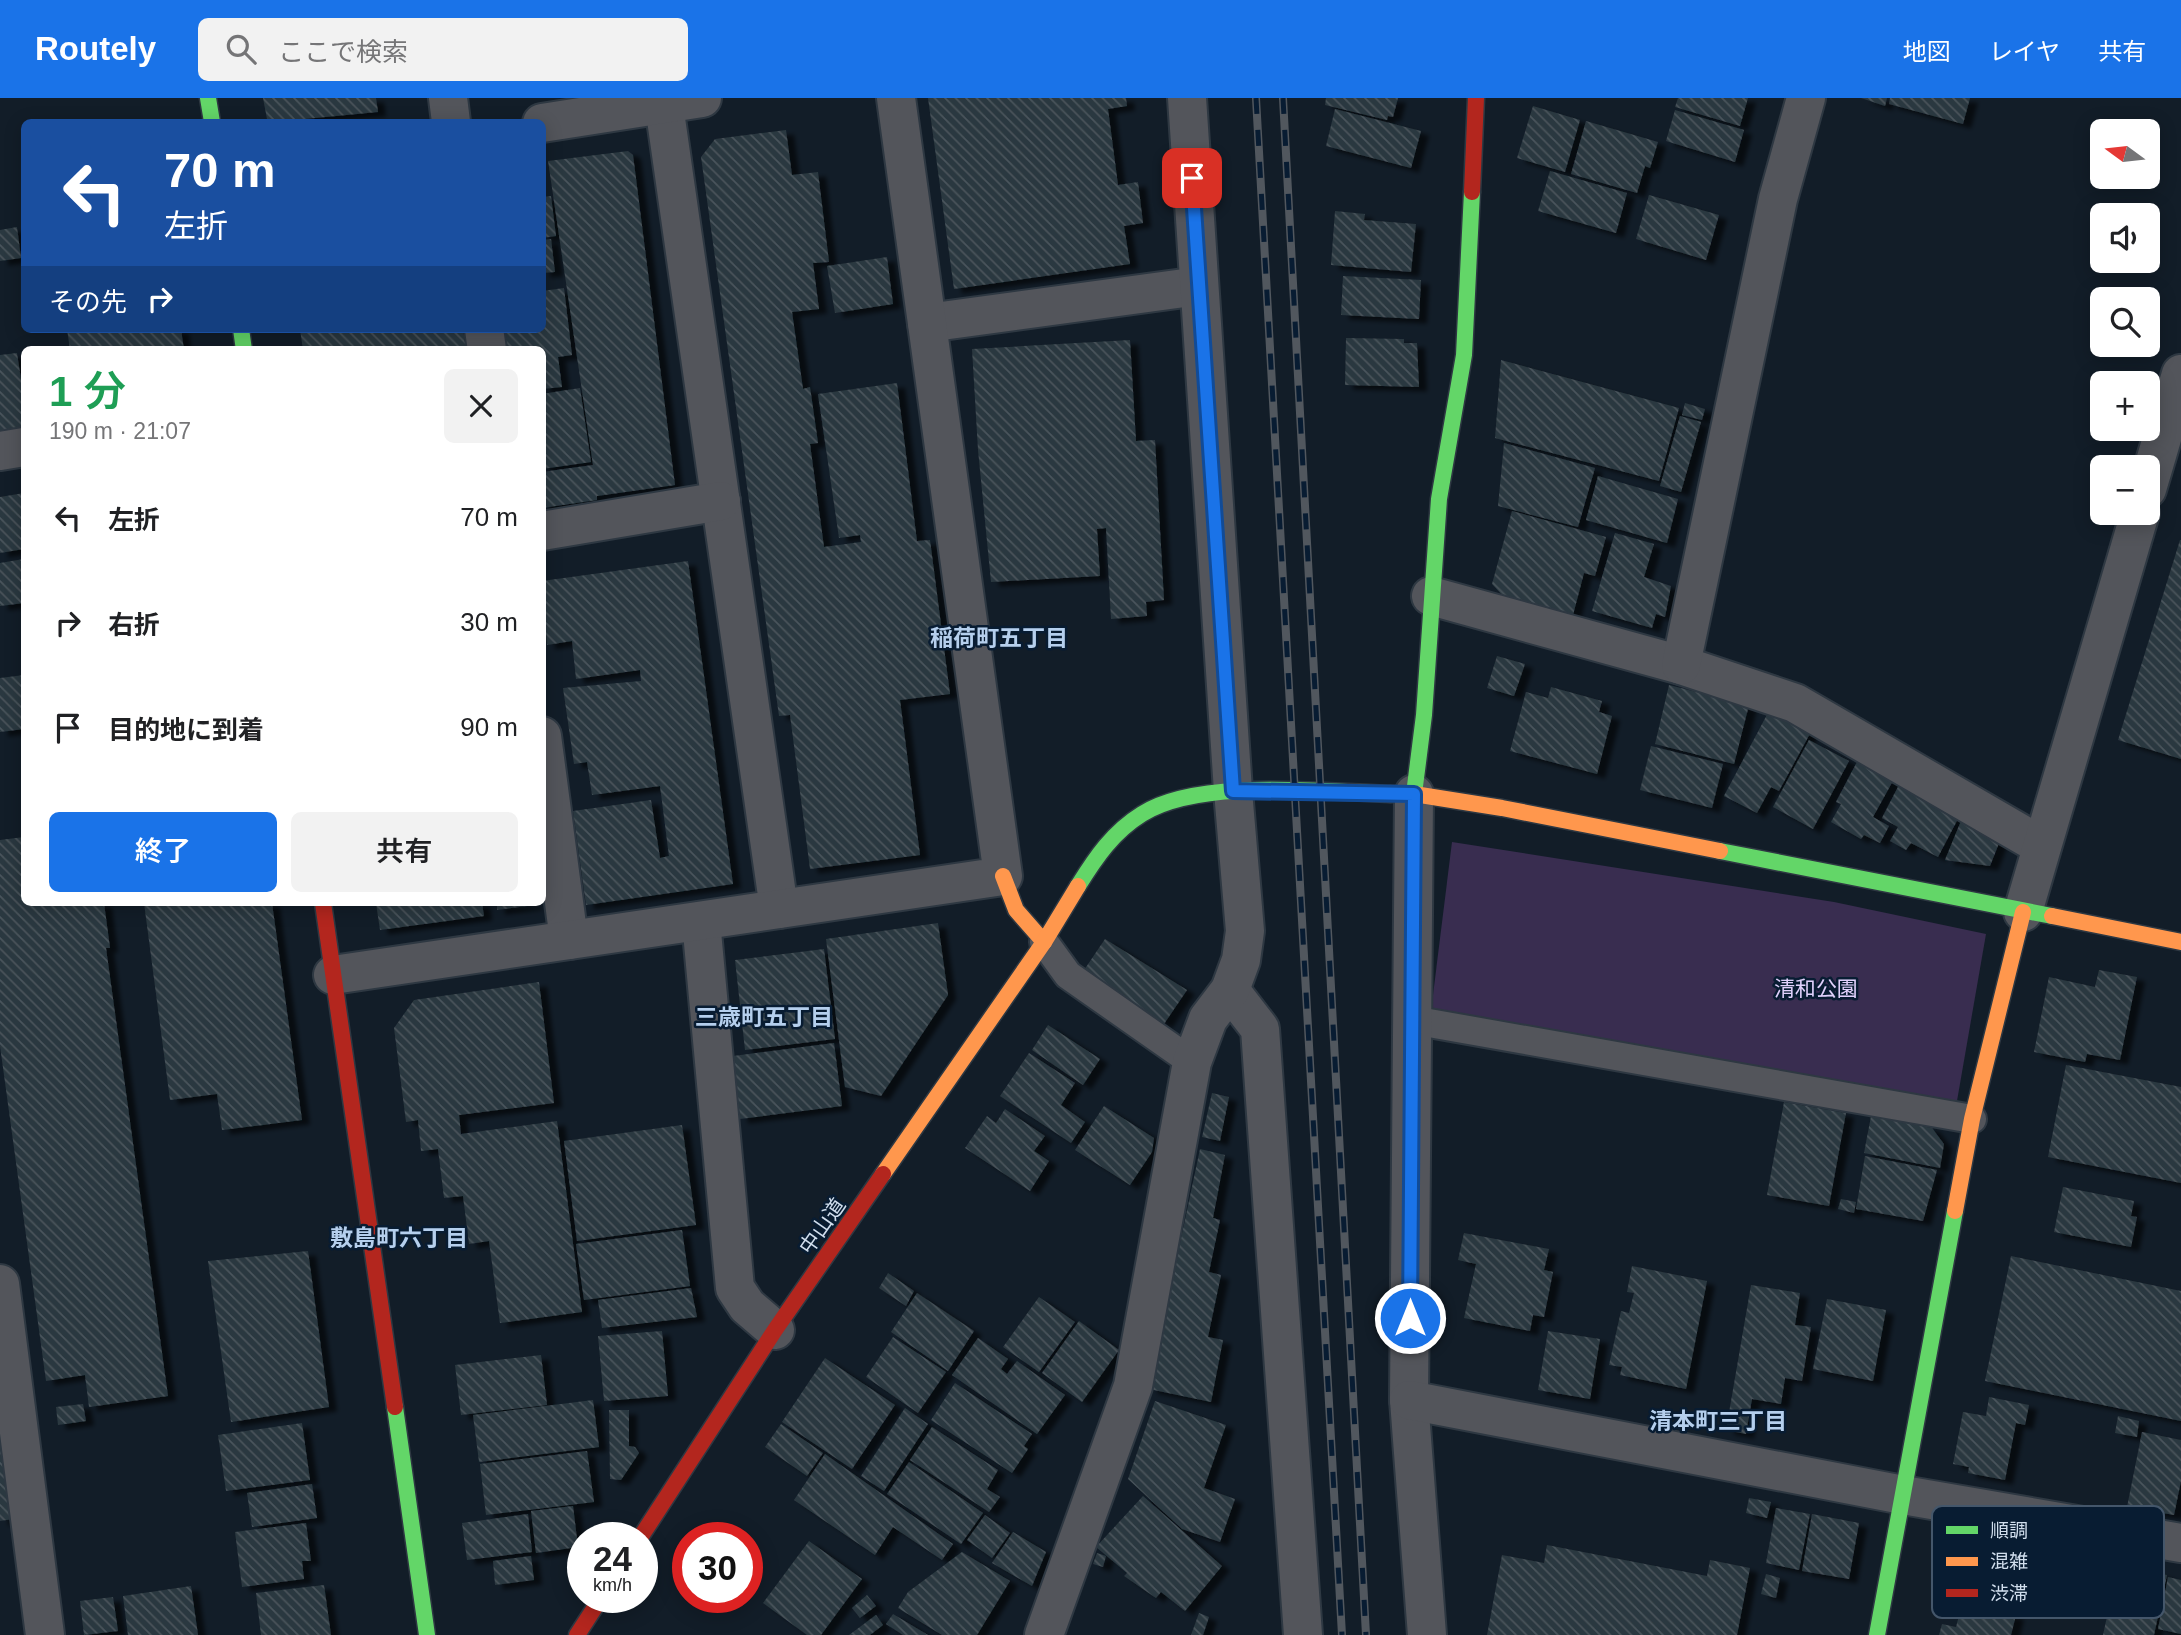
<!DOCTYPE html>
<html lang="ja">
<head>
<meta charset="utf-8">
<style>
  :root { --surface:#fff; --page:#f2f2f2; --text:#202124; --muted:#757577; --accent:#1a73e8 }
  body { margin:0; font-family:Arial,"Noto Sans JP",sans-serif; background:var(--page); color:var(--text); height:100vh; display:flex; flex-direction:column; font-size:26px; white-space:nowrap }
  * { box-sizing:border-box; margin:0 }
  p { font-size:23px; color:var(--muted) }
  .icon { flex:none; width:38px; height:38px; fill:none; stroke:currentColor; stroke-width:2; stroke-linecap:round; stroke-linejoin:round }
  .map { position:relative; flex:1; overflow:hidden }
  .sheet { position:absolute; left:21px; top:248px; width:525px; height:560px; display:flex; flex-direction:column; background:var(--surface); border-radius:10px; box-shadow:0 4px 18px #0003 }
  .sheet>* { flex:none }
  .guide { position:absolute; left:21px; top:21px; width:525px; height:214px; border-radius:10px; box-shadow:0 4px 18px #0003; background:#1a4fa0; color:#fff; overflow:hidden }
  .needle { width:46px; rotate:285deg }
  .buttons { position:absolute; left:2090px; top:21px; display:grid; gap:14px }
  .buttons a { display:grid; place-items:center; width:70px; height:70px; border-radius:10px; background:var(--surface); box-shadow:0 4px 18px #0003; font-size:35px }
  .speed { position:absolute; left:567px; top:1424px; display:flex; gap:14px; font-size:35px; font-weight:700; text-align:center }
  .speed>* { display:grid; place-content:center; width:91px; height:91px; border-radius:50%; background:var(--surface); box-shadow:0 4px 18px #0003; line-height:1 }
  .speed small { font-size:18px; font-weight:400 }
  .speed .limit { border:10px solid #d22; background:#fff; color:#111 }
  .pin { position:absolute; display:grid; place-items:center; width:60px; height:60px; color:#fff; margin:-30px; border-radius:14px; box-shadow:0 4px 10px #0006 }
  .me { position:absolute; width:77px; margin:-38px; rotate:0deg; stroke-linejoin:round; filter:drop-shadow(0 0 5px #0008) }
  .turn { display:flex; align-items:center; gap:24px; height:147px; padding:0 28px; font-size:32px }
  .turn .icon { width:91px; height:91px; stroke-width:2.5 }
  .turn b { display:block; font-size:49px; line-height:60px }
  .then { display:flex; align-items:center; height:66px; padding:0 28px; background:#0003; gap:14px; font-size:26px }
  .round { display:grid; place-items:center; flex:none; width:74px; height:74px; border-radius:10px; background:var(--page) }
  .summary { display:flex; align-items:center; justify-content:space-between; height:119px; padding:0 28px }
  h1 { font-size:42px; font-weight:600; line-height:52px; color:#1e9e55 }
  .primary-button { display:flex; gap:14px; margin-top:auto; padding:14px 28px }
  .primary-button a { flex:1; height:80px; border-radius:10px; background:var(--accent); color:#fff; font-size:28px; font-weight:600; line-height:80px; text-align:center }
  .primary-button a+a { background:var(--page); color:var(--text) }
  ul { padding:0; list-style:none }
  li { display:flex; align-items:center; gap:21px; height:105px; padding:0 28px }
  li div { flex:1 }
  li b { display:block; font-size:26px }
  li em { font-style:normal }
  header { display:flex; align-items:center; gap:42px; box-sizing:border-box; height:98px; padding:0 35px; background:var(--accent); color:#fff }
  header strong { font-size:33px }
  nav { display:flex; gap:38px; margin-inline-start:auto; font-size:24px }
  .search { width:490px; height:63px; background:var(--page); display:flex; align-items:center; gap:18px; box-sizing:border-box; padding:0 24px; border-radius:10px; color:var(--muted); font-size:26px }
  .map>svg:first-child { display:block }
  .green { fill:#392d50 }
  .building { fill:url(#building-back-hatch); filter:url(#shadow) }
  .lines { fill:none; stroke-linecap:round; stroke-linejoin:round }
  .lane-casing { stroke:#2e3842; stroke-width:32 }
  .street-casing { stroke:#2e3842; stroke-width:42 }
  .fast-casing { stroke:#2e3842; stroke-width:19 }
  .slow-casing { stroke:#2e3842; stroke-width:19 }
  .jam-casing { stroke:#2e3842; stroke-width:19 }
  .lane { stroke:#53555b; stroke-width:28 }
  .street { stroke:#53555b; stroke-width:38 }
  .fast { stroke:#63d668; stroke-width:16 }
  .slow { stroke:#ff974d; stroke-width:16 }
  .jam { stroke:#b3261e; stroke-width:16 }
  .rail-casing { stroke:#51575e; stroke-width:8 }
  .rail { stroke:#081c32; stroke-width:5; stroke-dasharray:16; stroke-linecap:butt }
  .route-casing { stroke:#114b97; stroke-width:18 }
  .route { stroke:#1a73e8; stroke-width:12 }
  .labels { text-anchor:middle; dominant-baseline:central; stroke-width:5; stroke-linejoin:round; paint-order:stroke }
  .park-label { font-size:21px; fill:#e1d1fc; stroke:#081c32 }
  .street-label { font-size:21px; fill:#d1deed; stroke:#081c32 }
  .neighbourhood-label { font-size:23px; font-weight:bold; fill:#b5cfed; stroke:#081c32 }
  .key { fill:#081c32; stroke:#44566a; stroke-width:2 }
  .key-label { font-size:19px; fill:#d1deed }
</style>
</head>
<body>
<header>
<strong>Routely</strong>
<div class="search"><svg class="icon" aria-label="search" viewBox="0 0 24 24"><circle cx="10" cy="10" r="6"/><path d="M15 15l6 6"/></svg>ここで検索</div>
<nav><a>地図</a><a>レイヤ</a><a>共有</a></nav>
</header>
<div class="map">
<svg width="2181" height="1537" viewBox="0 0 2181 1537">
  <defs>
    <pattern id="building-back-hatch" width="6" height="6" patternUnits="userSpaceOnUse" patternTransform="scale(1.75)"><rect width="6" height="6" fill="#2b383f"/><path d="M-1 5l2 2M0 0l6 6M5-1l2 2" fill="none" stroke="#49545b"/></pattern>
    <filter id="shadow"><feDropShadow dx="8" dy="4.5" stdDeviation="2" flood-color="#0009"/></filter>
  </defs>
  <rect width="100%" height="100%" fill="#121d28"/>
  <polygon class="green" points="1452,744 1834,804 1986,836 1957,1003 1431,913"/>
  <g class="building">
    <polygon points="263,0 376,0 378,14 273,24 267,21"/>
    <polygon points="928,0 1126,0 1127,8 1108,11 1118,87 1138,84 1143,125 1124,128 1130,166 954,191"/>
    <polygon points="1326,0 1398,0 1393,19 1388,18 1387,22 1325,7"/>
    <polygon points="1678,0 1748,0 1740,28 1675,9"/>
    <polygon points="1861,0 1887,0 1885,8"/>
    <polygon points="1890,0 1970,0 1963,26 1889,6"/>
    <polygon points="1533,8 1580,22 1565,74 1517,60"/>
    <polygon points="1335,11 1421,33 1411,70 1326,48"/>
    <polygon points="1675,12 1744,32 1735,64 1666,43"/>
    <polygon points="1586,23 1658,44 1650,70 1645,68 1637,95 1571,76"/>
    <polygon points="786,32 792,77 818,74 829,164 813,165 819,211 792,214 803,291 810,289 818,345 810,346 824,449 861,444 860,437 839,440 818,296 897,285 917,443 930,442 950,596 900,602 920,757 810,771 790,617 779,618 701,59 715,41"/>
    <polygon points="628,53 633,57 675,387 597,398 597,402 542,410 542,374 593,367 548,63"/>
    <polygon points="1550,73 1627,95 1616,135 1538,113"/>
    <polygon points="1649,97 1719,117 1706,162 1636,141"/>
    <polygon points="551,98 556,138 542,140 542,99"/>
    <polygon points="1335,113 1365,116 1364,122 1416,126 1411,174 1331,167"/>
    <polygon points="17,129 21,160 0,163 0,132"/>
    <polygon points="551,141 555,174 542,175 542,142"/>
    <polygon points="887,159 893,206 835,215 827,168"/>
    <polygon points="1343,178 1421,182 1419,221 1341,217"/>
    <polygon points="564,190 572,257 558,259 562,289 542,291 542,252 501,252 498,231 542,231 542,193"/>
    <polygon points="67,231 181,231 184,252 70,252"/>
    <polygon points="300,231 463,231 466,252 303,252"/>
    <polygon points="1346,240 1404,241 1404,245 1417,245 1419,289 1345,287"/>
    <polygon points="1130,242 1136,343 1155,342 1164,502 1146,504 1147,518 1111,521 1106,430 1097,431 1100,478 991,484 978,352 972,251"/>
    <polygon points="17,255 24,301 24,332 0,336 0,257"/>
    <polygon points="1501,262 1679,310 1659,383 1495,340"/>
    <polygon points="580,290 591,364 542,371 542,296"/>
    <polygon points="1685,305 1705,311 1702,322 1682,317"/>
    <polygon points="1680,318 1701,324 1681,394 1660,388"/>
    <polygon points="1504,345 1595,370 1578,429 1498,408"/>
    <polygon points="1598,378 1678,401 1667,445 1586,422"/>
    <polygon points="24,395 24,451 0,455 0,399"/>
    <polygon points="1512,413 1606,439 1595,478 1584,475 1573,517 1504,499 1492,486"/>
    <polygon points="1615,435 1654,446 1644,479 1671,488 1665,519 1656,516 1652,530 1592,513"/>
    <polygon points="2180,442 2181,442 2181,661 2118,642"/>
    <polygon points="24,461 24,505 0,508 0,465"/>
    <polygon points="688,463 733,786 586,807 573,713 651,702 660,760 669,758 660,688 592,697 587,664 574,666 563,590 641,583 640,572 576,581 572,543 547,547 542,483"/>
    <polygon points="1497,558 1525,566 1514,598 1487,590"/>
    <polygon points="24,577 24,631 0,634 0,580"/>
    <polygon points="1669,587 1749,607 1734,666 1655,646"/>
    <polygon points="1551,589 1602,603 1599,614 1612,618 1597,676 1510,653 1526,594 1548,600"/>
    <polygon points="1771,609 1812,632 1779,693 1771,689 1757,715 1724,698"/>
    <polygon points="1809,642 1849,663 1813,731 1773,709"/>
    <polygon points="1651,648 1723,666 1712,710 1640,692"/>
    <polygon points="1858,662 1894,681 1873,719 1889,728 1880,745 1864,737 1861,741 1831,724 1841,706 1836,704"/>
    <polygon points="1900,685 1960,717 1938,759 1911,745 1906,752 1890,743 1898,729 1882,720"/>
    <polygon points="1963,718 2001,740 1990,768 1945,762"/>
    <polygon points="24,739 24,805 104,805 110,850 106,850 168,1298 89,1309 85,1277 46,1283 0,948 0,742"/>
    <polygon points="144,805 272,805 302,1022 222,1032 217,996 170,1002"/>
    <polygon points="376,805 482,805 484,818 380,832"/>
    <polygon points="497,805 534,805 534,807 497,812"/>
    <polygon points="938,825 948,897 881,998 845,989 826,841"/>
    <polygon points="1105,841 1187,892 1164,926 1082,875"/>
    <polygon points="824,851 835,941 745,952 735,862"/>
    <polygon points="2099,872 2137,879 2120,962 2087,956 2085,964 2034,954 2049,879 2095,889"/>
    <polygon points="539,884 554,1005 459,1017 461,1036 557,1023 582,1214 500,1225 489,1143 469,1146 463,1098 444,1100 438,1051 421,1053 418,1022 406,1024 394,930 414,902"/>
    <polygon points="1048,927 1100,961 1083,987 1032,952"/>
    <polygon points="834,945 842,1008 740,1021 733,958"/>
    <polygon points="1029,955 1075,985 1061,1007 1085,1024 1071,1045 1000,998"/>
    <polygon points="2066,967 2181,989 2181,1085 2048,1059"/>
    <polygon points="1212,995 1229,999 1220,1043 1202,1039"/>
    <polygon points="1784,1004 1846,1015 1829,1108 1767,1097"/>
    <polygon points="1104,1008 1154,1040 1152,1054 1130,1087 1075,1052"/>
    <polygon points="1005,1011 1045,1038 1034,1053 1049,1063 1030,1093 965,1050 987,1018 996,1025"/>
    <polygon points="1871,1018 1932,1030 1944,1046 1940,1070 1864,1055"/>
    <polygon points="682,1027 696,1127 577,1143 564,1043"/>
    <polygon points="1200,1051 1225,1057 1213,1120 1220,1122 1209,1174 1221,1177 1208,1239 1223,1242 1211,1304 1149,1291"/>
    <polygon points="1865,1058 1937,1072 1923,1123 1856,1111"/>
    <polygon points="2063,1089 2134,1103 2131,1118 2137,1119 2131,1149 2054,1134"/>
    <polygon points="1841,1101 1856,1104 1854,1115 1838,1111"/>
    <polygon points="682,1132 690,1188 584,1202 576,1146"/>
    <polygon points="1464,1135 1549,1151 1544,1172 1553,1174 1544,1219 1533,1217 1530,1233 1464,1220 1476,1166 1458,1162"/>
    <polygon points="308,1153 329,1309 231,1324 208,1163"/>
    <polygon points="2011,1158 2181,1193 2181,1323 1985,1283"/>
    <polygon points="1632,1168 1707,1183 1686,1291 1620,1277 1622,1269 1609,1267 1621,1213 1629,1215 1634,1195 1627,1194"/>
    <polygon points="888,1175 914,1193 906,1208 879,1190"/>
    <polygon points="1751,1187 1800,1195 1795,1227 1811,1229 1802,1283 1785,1280 1781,1306 1752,1301 1746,1336 1726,1332"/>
    <polygon points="691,1190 697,1219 602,1230 598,1202"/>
    <polygon points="917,1195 974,1233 948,1273 891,1234"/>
    <polygon points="1039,1199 1075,1224 1039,1274 1003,1249"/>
    <polygon points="1827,1201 1886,1212 1873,1283 1813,1271"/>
    <polygon points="1079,1223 1119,1252 1082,1304 1042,1275"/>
    <polygon points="662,1233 668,1298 604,1303 598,1238"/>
    <polygon points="1548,1233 1600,1241 1590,1301 1538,1292"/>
    <polygon points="893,1239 946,1274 918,1315 866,1279"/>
    <polygon points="978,1240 1008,1261 1001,1271 1007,1276 1017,1263 1065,1297 1037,1336 952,1277"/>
    <polygon points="541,1257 547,1307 461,1317 455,1267"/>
    <polygon points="825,1260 895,1307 852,1371 782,1324"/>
    <polygon points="955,1285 1032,1336 1024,1348 1028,1351 1012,1375 931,1322"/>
    <polygon points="1989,1299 2029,1307 2025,1327 2016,1325 2005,1382 1968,1375 1969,1369 1953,1366 1963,1314 1986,1318"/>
    <polygon points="593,1302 599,1349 479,1364 473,1317"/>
    <polygon points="1155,1303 1226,1327 1204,1390 1235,1401 1220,1444 1182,1431 1128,1381"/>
    <polygon points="83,1306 86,1323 58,1327 56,1309"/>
    <polygon points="905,1310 928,1326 884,1393 861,1378"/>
    <polygon points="609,1312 629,1312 629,1348 635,1349 639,1355 621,1382 610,1381"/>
    <polygon points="2118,1318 2139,1323 2137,1339 2115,1335"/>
    <polygon points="302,1325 310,1382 226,1393 218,1337"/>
    <polygon points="781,1326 823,1355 807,1378 765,1349"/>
    <polygon points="932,1329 998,1372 987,1391 1000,1399 989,1414 910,1362"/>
    <polygon points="2142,1334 2181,1342 2181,1383 2174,1417 2127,1409"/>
    <polygon points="8,1343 20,1420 0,1423 0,1344"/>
    <polygon points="587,1353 594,1404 486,1417 480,1366"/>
    <polygon points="825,1356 953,1446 942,1462 893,1429 875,1457 794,1402"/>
    <polygon points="909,1364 983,1415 961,1446 887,1396"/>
    <polygon points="312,1386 317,1420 252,1429 247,1395"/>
    <polygon points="1143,1398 1222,1468 1185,1513 1161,1494 1156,1500 1124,1478 1127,1475 1096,1449"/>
    <polygon points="1749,1400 1771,1404 1767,1420 1746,1415"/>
    <polygon points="573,1408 578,1449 536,1455 531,1413"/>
    <polygon points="1776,1410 1810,1416 1799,1472 1766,1465"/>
    <polygon points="528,1416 532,1454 467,1462 462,1425"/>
    <polygon points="1812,1416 1859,1425 1849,1481 1802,1473"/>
    <polygon points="985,1417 1010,1435 992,1460 967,1442"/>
    <polygon points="306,1425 311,1463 302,1463 304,1481 242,1489 235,1434"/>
    <polygon points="1013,1434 1046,1454 1032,1488 992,1465"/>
    <polygon points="809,1443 862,1481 821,1537 807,1537 763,1505"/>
    <polygon points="1547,1447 1707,1478 1710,1462 1750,1470 1737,1537 1487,1537 1502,1457 1544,1465"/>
    <polygon points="962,1454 1010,1483 977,1537 942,1537 898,1510 908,1494"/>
    <polygon points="1097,1455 1106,1458 1103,1469 1093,1466"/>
    <polygon points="531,1458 534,1482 495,1487 493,1463"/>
    <polygon points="2118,1468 2167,1477 2154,1537 2103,1537"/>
    <polygon points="1766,1476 1780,1480 1776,1500 1761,1496"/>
    <polygon points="2168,1479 2181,1482 2181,1536 2158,1531"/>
    <polygon points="324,1487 331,1537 261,1537 256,1495"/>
    <polygon points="191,1488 198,1537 128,1537 123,1498"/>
    <polygon points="867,1497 876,1508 860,1520 852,1510"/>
    <polygon points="113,1499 118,1533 84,1537 80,1503"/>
    <polygon points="1962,1506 2016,1517 2011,1537 1939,1537 1942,1526 1956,1529"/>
    <polygon points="1199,1515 1209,1519 1203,1537 1191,1537"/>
    <polygon points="893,1516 928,1537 903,1537 886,1526"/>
    <polygon points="876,1517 883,1527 870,1537 849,1537"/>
  </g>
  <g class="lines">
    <g class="lane-casing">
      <g id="lane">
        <polyline points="1044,844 1068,877 1192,964"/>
        <polyline points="1412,922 1972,1021"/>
      </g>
    </g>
    <g class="street-casing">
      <g id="street">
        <polyline points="448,0 451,24"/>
        <polyline points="663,0 779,811"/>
        <polyline points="542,25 702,0"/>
        <polyline points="927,225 1199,188"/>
        <polyline points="484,231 487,252"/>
        <polyline points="0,353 24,349"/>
        <polyline points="2147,391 2181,276"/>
        <polyline points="542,433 721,403"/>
        <polyline points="1431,498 1681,567 1795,605 2042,748"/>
        <polyline points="1681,567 1778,101 1806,0"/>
        <polyline points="542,638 569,842"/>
        <polyline points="1414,696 1409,1302 1427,1537"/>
        <polyline points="2023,814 2140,415"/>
        <polyline points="701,823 735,1190 747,1208 775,1232"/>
        <polyline points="333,877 1003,778 896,0"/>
        <polyline points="1230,892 1260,931 1303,1537"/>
        <polyline points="0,1186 45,1537"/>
        <polyline points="1409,1302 1903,1397 2181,1445"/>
        <polyline points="1044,1537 1133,1288 1192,964 1208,921 1230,892 1241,862 1245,833 1233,693 1187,0"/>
      </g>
    </g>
    <g class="fast-casing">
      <g id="fast">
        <polyline points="208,0 212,24"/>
        <polyline points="241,231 244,252"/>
        <polyline points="1414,696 1424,617 1439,401 1464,257 1472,94"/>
        <polyline points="1720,753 2052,818"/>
        <path d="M1078 788C1096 759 1113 734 1142 716 1199 680 1323 694 1390 696"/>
        <polyline points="395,1309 427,1537"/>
        <polyline points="1877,1537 1955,1113"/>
      </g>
    </g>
    <g class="slow-casing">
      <g id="slow">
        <polyline points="1390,696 1414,696 1502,710 1720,753"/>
        <polyline points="1003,778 1016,812 1044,844"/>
        <polyline points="2052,818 2181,844"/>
        <polyline points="883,1076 1044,844 1078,788"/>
        <polyline points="1955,1113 1972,1021 2023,814"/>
      </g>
    </g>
    <g class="jam-casing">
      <g id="jam">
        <polyline points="1472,94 1476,0"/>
        <polyline points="323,805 395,1309"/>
        <polyline points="640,1440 775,1232 883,1076"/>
        <polyline points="577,1537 601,1500"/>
      </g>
    </g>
    <use href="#lane" class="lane"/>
    <use href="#street" class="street"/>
    <use href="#fast" class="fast"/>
    <use href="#slow" class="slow"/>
    <use href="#jam" class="jam"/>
    <g class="rail-casing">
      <g id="rail">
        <polyline points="1256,0 1342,1537"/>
        <polyline points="1283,0 1366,1537"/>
      </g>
    </g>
    <use href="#rail" class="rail"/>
  </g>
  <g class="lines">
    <g class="route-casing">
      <polyline id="route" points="1192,80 1233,693 1414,696 1410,1220"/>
    </g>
    <use href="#route" class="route"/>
  </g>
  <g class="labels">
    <g class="park-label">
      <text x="1816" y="890">清和公園</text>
    </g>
    <g class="street-label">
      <text transform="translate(822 1128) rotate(-55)">中山道</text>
    </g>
    <g class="neighbourhood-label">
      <text x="999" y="540">稲荷町五丁目</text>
      <text x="764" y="919">三歳町五丁目</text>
      <text x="399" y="1140">敷島町六丁目</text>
      <text x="1718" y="1323">清本町三丁目</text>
    </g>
  </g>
  <rect x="1932" y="1408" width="232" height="112" rx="10" class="key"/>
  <rect x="1946" y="1428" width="32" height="8" fill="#63d668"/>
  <rect x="1946" y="1459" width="32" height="9" fill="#ff974d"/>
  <rect x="1946" y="1491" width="32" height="8" fill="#b3261e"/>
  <g class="key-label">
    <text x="1990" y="1439">順調</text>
    <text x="1990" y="1470">混雑</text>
    <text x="1990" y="1502">渋滞</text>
  </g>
</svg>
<div class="buttons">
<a><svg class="needle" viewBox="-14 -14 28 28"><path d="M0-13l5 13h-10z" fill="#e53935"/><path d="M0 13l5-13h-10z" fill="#757577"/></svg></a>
<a><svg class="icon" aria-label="sound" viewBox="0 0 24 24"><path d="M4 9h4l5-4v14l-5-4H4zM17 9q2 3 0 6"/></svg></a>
<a><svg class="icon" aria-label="search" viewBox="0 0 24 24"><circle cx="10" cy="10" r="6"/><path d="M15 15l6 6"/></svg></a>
<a>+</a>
<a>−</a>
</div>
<div class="speed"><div>24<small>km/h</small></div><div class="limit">30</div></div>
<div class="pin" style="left:1192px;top:80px;background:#d93025"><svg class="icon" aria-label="arrive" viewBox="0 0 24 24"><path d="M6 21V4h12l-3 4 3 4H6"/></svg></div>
<svg class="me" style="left:1410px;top:1220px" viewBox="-20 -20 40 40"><circle r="17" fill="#1a73e8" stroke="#fff" stroke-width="3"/><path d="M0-11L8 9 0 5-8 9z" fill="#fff"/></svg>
<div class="guide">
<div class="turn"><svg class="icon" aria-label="left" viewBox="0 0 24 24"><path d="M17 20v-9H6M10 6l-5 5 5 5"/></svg><div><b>70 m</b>左折</div></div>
<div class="then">その先<svg class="icon" aria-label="right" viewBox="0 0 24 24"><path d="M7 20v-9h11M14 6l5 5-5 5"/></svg></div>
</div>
<section class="sheet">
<div class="summary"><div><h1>1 分</h1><p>190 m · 21:07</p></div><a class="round"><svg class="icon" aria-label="close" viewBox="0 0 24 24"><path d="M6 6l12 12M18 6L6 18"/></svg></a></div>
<ul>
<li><svg class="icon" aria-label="left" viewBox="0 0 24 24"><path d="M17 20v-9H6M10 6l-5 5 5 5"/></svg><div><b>左折</b></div><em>70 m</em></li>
<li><svg class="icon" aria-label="right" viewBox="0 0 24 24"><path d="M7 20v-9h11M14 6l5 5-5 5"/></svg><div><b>右折</b></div><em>30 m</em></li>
<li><svg class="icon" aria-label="arrive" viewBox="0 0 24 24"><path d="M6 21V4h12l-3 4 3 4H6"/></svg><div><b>目的地に到着</b></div><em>90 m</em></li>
</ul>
<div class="primary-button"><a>終了</a><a>共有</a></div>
</section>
</div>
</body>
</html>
